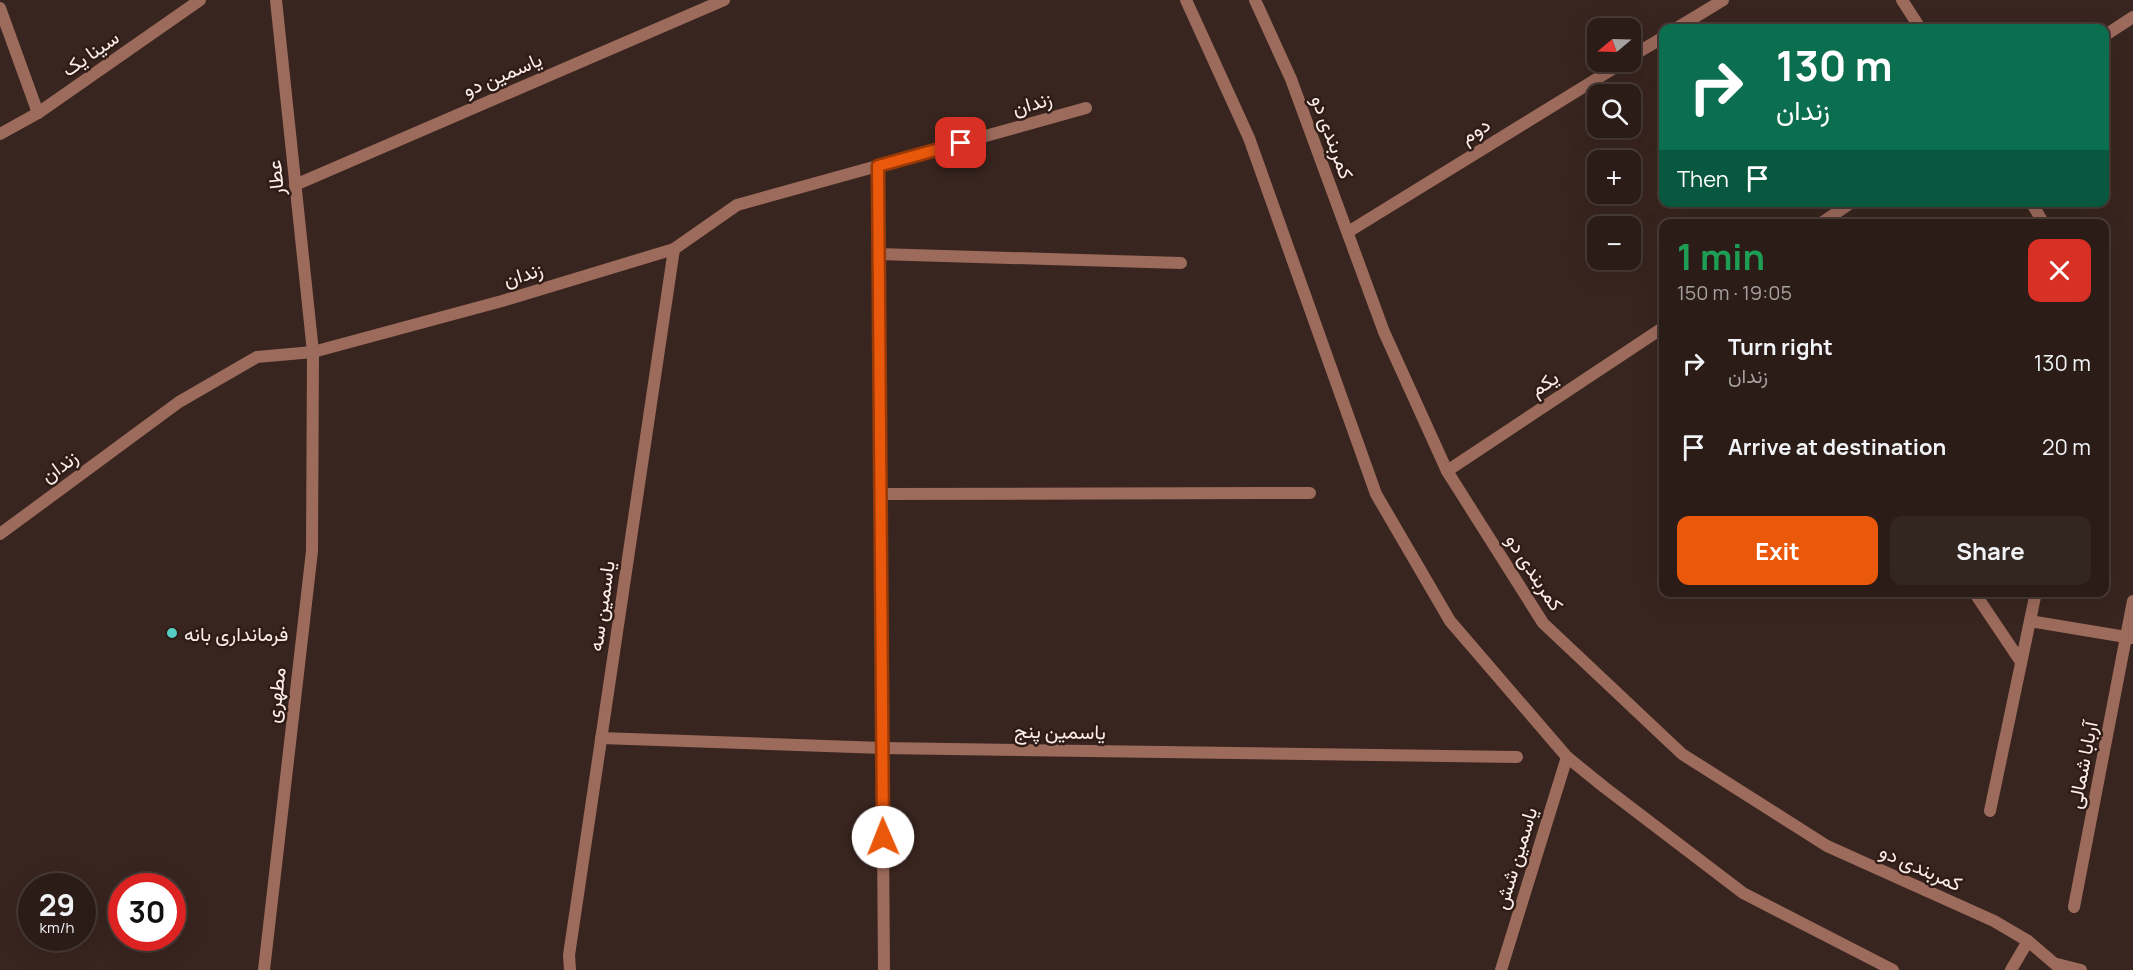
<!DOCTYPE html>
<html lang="en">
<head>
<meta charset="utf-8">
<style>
  :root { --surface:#2b1c17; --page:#332520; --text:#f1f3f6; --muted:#a6a1a1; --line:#473a36; --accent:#ea580c }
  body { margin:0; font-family:Manrope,Vazirmatn,sans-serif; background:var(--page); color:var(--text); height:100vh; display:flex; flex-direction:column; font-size:22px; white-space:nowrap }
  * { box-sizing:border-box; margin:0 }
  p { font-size:20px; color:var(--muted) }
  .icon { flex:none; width:33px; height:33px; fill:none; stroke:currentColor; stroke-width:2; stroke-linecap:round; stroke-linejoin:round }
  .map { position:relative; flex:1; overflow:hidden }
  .sheet { position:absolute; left:1659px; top:219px; width:450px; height:378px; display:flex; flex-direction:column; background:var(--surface); border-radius:12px; box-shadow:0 6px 24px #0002,0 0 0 2px var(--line) }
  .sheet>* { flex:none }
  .banner { position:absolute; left:1659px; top:24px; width:450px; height:183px; border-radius:12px; box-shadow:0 6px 24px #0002,0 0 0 2px var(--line); background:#0b6e4f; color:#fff; overflow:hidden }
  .needle { width:39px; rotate:251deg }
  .controls { position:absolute; left:1587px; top:18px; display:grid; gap:12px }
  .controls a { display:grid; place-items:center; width:54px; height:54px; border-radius:12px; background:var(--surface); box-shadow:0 6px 24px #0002,0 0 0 2px var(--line); font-size:30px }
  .speed { position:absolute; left:18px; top:873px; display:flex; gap:12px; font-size:30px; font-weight:700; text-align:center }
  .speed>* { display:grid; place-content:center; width:78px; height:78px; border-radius:50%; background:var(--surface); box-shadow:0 6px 24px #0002,0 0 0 2px var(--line); line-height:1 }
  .speed small { font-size:15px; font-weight:400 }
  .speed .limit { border:9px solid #d22; background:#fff; color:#111 }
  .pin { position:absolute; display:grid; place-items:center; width:51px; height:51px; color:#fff; margin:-26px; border-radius:12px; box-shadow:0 3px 9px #0006 }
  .me { position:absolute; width:66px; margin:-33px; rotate:359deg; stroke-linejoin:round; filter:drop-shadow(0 0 4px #0008) }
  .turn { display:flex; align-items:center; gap:21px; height:126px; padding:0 18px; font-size:27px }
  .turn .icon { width:78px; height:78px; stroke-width:2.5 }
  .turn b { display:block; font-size:42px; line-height:51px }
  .then { display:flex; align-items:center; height:57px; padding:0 18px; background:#0003; gap:12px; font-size:22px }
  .round { display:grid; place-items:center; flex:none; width:63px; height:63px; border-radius:12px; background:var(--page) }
  .headline { display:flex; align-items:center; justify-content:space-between; height:102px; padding:0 18px }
  h1 { font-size:36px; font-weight:700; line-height:45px; color:#1e9e55 }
  .button { display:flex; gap:12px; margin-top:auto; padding:12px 18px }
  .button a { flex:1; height:69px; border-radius:12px; background:var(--accent); color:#fff; font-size:24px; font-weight:700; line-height:69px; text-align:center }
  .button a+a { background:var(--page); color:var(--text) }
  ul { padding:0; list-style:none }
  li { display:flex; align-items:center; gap:18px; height:84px; padding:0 18px }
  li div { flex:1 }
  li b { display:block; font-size:22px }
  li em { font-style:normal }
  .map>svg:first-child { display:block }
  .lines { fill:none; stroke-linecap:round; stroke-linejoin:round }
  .minor { stroke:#9d6b5c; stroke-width:12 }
  .tertiary { stroke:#9d6b5c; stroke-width:12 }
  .route-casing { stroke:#983908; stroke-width:15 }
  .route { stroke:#ea580c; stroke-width:10 }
  .poi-dot { fill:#56cec3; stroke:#2f1c16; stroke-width:2 }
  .labels { text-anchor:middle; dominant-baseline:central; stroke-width:5; stroke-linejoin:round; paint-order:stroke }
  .street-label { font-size:20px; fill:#fbede9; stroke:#2f1c16 }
  .poi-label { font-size:20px; fill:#fbede9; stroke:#2f1c16; text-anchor:start }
</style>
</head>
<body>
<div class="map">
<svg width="2133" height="970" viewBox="0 0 2133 970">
  <rect width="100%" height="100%" fill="#39251f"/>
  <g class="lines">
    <g class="minor">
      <polyline points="1902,0 1920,28"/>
      <polyline points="0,8 38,113"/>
      <polyline points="1677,28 1723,0"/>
      <polyline points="2104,36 2133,17"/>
      <polyline points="1630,57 1664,37"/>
      <polyline points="0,134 38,113 200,0"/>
      <polyline points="878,166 884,970"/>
      <polyline points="295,185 724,0"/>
      <polyline points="2031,202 2044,224"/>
      <polyline points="1820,224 1852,202"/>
      <polyline points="1348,232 1624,62"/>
      <polyline points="878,254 1181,263"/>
      <polyline points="1447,471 1664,327"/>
      <polyline points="881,494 1310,493"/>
      <polyline points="0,534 179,402 257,357 313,352 502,301 674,249 737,205 1086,108"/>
      <polyline points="1974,592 2021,662"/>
      <polyline points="2030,621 2126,637 2133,601"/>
      <polyline points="601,738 882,748 1517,757"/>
      <polyline points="1990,811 2036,592"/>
      <polyline points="2074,907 2126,637 2133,638"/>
      <polyline points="2057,964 2081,970"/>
      <polyline points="570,970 569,955 674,249"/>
      <polyline points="1501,970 1567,757"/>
      <polyline points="2011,970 2028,941"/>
    </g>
    <g class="tertiary">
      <polyline points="1186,0 1249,138 1376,494 1450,621 1567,757 1604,787 1743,893 1893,970"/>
      <polyline points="1255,0 1291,79 1384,332 1447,471 1543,623 1682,754 1827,846 1994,921 2028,941 2062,970"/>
      <polyline points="264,970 312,551 313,352 276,0"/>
    </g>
  </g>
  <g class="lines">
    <g class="route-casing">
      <polyline id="route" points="883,837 878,166 961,143"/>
    </g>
    <use href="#route" class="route"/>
  </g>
  <circle class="poi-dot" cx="172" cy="633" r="6"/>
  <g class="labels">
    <g class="street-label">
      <text transform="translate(90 53) rotate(-35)">سینا یک</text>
      <text transform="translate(502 74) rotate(-23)">یاسمین دو</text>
      <text transform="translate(1032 103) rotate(-16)">زندان</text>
      <text transform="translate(1475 130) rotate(-32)">دوم</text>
      <text transform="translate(1333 137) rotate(70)">کمربندی دو</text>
      <text transform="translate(275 178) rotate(-96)">عطار</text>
      <text transform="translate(523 274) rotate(-17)">زندان</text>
      <text transform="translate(1544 383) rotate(-34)">یکم</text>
      <text transform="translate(59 466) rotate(-36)">زندان</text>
      <text transform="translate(1535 572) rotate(57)">کمربندی دو</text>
      <text transform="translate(601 606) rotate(-82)">یاسمین سه</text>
      <text transform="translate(275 695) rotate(-83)">مطهری</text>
      <text transform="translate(1060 731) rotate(1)">یاسمین پنج</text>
      <text transform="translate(2082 765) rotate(-79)">آربابا شمالی</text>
      <text transform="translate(1515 858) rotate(-73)">یاسمین شش</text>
      <text transform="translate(1921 867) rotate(24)">کمربندی دو</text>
    </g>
    <g class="poi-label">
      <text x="184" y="633">فرمانداری بانه</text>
    </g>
  </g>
</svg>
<div class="controls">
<a><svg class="needle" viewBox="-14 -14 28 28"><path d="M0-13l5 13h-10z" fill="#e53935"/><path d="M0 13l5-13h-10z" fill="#a6a1a1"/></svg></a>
<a><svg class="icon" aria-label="search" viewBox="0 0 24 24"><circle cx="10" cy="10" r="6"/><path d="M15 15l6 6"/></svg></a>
<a>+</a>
<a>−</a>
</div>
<div class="speed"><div>29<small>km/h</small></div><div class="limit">30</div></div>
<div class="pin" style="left:961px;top:143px;background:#d93025"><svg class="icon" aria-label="arrive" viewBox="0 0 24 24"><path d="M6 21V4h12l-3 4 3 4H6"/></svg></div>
<svg class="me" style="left:883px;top:837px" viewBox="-20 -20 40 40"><circle r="19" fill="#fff"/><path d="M0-13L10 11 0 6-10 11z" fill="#ea580c"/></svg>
<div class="banner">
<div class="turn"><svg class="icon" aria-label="right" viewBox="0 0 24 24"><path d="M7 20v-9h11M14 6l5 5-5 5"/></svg><div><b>130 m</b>زندان</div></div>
<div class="then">Then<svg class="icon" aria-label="arrive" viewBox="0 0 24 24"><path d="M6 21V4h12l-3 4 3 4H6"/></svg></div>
</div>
<section class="sheet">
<div class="headline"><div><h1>1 min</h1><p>150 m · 19:05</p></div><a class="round" style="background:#d93025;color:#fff"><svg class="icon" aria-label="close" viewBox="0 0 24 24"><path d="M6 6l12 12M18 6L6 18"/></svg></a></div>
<ul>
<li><svg class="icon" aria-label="right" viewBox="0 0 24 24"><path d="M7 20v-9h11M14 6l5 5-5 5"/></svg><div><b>Turn right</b><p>زندان</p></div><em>130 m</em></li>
<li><svg class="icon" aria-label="arrive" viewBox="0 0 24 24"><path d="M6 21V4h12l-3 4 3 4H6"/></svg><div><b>Arrive at destination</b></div><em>20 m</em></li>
</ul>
<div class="button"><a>Exit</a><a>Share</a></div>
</section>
</div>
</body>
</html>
